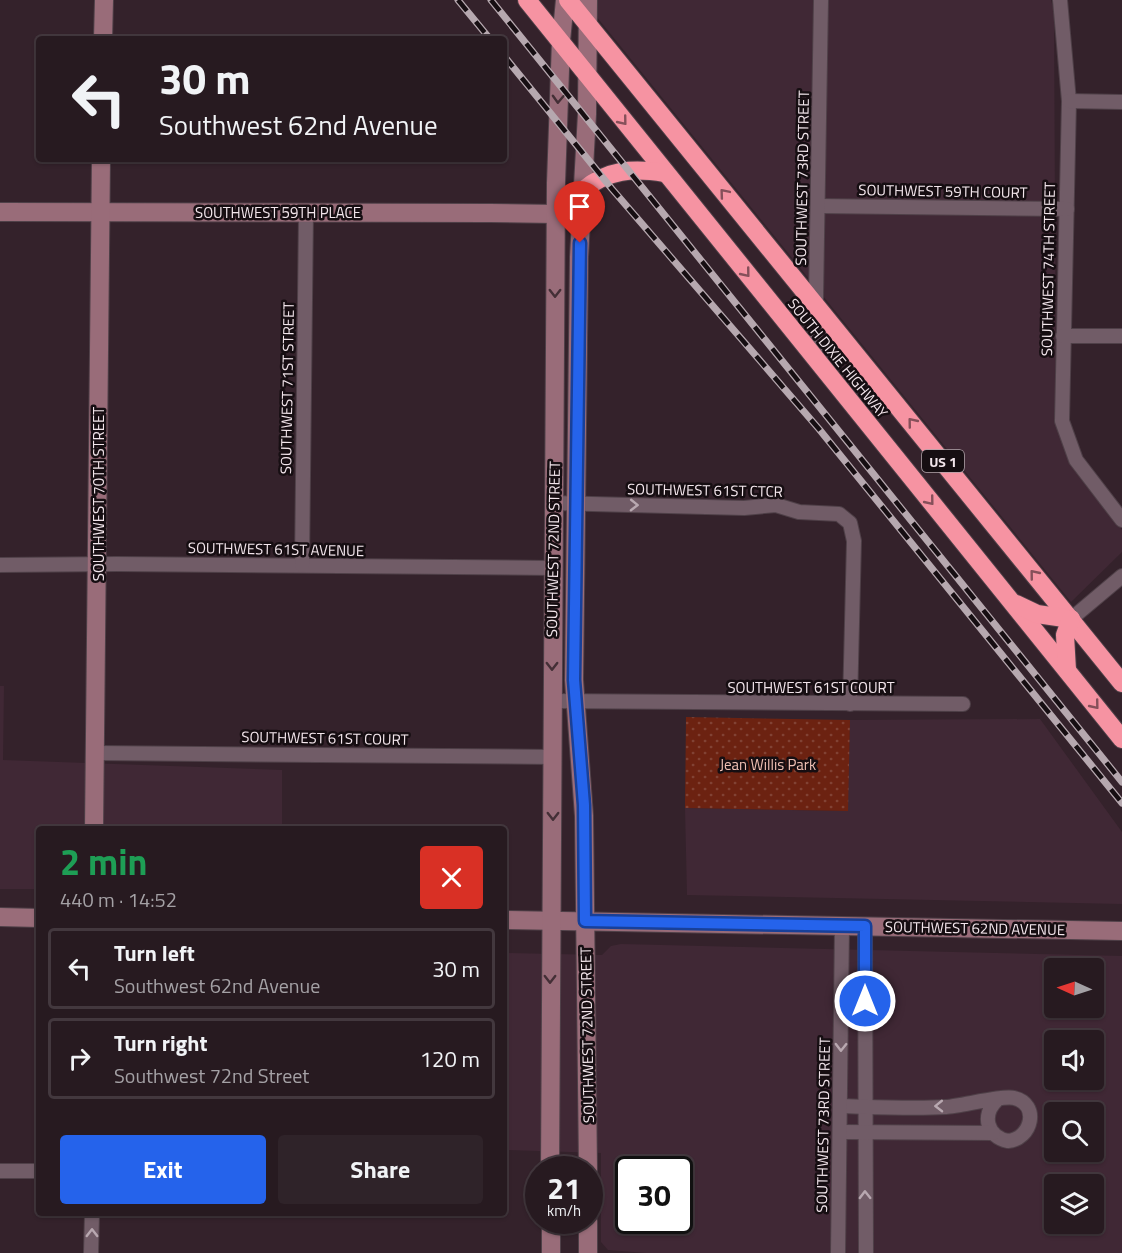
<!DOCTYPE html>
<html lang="en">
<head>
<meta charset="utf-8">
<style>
  :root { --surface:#271a20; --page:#2f2329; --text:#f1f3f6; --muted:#a4a1a5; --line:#43383e; --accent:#2563eb }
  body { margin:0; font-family:"Titillium Web",sans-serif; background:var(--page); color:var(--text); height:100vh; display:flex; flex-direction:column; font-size:22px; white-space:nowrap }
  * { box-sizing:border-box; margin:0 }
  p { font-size:20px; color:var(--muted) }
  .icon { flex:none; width:33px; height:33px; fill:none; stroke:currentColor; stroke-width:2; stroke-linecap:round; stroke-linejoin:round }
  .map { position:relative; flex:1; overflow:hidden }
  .side { position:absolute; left:36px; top:826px; width:471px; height:390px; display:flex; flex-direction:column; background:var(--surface); border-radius:6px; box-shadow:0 2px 4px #0004,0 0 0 2px var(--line) }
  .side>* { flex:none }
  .guide { position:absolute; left:36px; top:36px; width:471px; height:126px; border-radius:6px; box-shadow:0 2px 4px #0004,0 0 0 2px var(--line); background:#271a20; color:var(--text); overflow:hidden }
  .needle { width:39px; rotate:273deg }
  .tools { position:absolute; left:1044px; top:958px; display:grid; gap:12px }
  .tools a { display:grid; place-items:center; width:60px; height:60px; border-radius:6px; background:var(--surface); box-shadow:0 2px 4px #0004,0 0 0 2px var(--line); font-size:30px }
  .speed { position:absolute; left:525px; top:1156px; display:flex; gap:12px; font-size:30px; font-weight:700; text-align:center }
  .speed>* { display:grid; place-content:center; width:78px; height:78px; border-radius:50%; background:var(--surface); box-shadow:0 2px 4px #0004,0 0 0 2px var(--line); line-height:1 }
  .speed small { font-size:15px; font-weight:400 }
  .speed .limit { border:3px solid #111; border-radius:9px; background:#fff; color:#111 }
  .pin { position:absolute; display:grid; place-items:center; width:51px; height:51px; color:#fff; margin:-62px -26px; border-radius:50% 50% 50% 0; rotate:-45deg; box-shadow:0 0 6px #0007 }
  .pin .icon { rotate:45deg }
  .me { position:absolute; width:66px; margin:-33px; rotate:0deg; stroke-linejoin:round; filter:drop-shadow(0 0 4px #0008) }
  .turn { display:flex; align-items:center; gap:21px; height:126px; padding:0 24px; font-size:27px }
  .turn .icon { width:78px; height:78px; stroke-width:2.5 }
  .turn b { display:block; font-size:42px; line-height:51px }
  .round { display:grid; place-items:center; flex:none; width:63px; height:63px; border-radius:6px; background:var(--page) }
  .headline { display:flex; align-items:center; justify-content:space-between; height:102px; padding:0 24px }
  h1 { font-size:36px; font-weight:700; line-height:45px; color:#1e9e55 }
  .cta { display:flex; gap:12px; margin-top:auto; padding:12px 24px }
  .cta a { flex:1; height:69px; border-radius:6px; background:var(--accent); color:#fff; font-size:24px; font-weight:700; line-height:69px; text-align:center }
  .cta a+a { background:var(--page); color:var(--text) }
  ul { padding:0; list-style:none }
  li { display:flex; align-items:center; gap:18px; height:81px; margin:0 12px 9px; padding:0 12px; border:3px solid var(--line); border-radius:6px }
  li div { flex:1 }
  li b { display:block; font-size:22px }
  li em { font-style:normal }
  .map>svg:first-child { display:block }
  .built { fill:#402835; fill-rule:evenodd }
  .park { fill:url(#park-dots) }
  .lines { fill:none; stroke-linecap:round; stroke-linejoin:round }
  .street-casing { stroke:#4f4048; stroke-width:16 }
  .secondary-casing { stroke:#4f4048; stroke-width:20 }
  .highway-casing { stroke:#4f4048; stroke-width:20 }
  .street { stroke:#715c67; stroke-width:14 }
  .secondary { stroke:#996c79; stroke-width:18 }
  .highway { stroke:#f693a2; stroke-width:18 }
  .rail-casing { stroke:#b6a8af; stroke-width:7 }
  .rail { stroke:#160e12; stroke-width:4.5; stroke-dasharray:14; stroke-linecap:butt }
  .oneway { stroke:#442f36 }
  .oneway2 { stroke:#86505a }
  .oneway3 { stroke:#b8a8b0 }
  .route-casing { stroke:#184099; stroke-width:15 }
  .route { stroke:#2563eb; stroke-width:10 }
  .labels { text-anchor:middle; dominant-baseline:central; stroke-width:5; stroke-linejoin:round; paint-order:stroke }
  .shield { fill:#160e12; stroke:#b1a5ab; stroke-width:1.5 }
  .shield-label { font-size:14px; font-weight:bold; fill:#f3e6ec }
  .street-label { font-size:15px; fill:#f3e6ec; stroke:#160e12 }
  .park-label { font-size:15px; fill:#f0c0b4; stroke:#160e12 }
</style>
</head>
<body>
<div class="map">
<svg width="1122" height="1253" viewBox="0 0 1122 1253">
  <defs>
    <pattern id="park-dots" width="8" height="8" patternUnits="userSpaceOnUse" patternTransform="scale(1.5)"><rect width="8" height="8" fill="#6c2211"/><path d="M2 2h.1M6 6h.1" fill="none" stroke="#814234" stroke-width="1.8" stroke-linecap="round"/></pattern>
  </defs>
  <rect width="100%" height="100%" fill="#34222b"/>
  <g class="built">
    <polygon points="596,0 1051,0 1054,11 1056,421 1122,530 1122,552 1071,602 596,16"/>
    <polygon points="0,686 4,686 3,760 282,770 282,829 39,830 39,889 0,889"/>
    <polygon points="1040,719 1122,832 1122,904 687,895 685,808 847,811 850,720"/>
    <path d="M621 944 1122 956V1253H646L608 1250 601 1242V1153L504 1150V953L602 955 611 946ZM1054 969H1094V1008H1054ZM1054 1041H1094V1080H1054ZM1054 1113H1094V1152H1054ZM628 1170H680V1221H628ZM1054 1185H1094V1224H1054Z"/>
  </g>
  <polygon class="park" points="686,717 850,720 848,811 685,808"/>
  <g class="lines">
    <g class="street-casing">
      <g id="street">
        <polyline points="1060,0 1069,101 1062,421 1076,460 1122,520"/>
        <polyline points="1069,101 1122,102"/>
        <polyline points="818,206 1067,209"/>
        <polyline points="1063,336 1122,336"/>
        <polyline points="815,357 821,0"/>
        <polyline points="554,503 744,508 776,505 799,512 839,514 850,523 854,541 850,704"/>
        <polyline points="0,565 117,564 552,568"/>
        <polyline points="302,565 306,212"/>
        <polyline points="1071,619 1122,576"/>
        <polyline points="551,701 963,704"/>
        <polyline points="96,753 554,757"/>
        <polyline points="865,926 866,1253"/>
        <path d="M840 1106C875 1107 911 1109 946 1107 961 1106 1004 1095 1014 1098 1040 1104 1032 1139 1008 1141 987 1137 981 1115 997 1100"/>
        <polyline points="840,1132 993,1133"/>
        <polyline points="0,1171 39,1171"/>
        <polyline points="91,1253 92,1214"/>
        <polyline points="838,1253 842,925"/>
      </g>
    </g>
    <g class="secondary-casing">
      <g id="secondary">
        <polyline points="103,39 104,0"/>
        <polyline points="0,212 490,213 556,214 567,218"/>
        <polyline points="94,830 101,159"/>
        <polyline points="0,917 39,918"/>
        <polyline points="504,920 1122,931"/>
        <polyline points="550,1170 556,183 561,41 565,0"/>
        <polyline points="588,1170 584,816 574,680 579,257 587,114 588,0"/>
        <polyline points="551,1221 551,1253"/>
        <polyline points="588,1221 588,1253"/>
      </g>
    </g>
    <g class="highway-casing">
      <g id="highway">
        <polyline points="527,0 1122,739"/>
        <polyline points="568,0 1122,683"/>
        <path d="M582 191C608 169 633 168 665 173"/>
        <polyline points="1016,604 1037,614 1071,619"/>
        <polyline points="1067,670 1065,635 1071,619"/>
      </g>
    </g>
    <use href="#street" class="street"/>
    <use href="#secondary" class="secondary"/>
    <use href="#highway" class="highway"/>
    <g class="rail-casing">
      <g id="rail">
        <polyline points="458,0 490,39"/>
        <polyline points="491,0 1122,782"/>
        <polyline points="504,56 612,189 819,429 1122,803"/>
      </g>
    </g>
    <use href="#rail" class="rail"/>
  </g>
  <defs><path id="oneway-chevron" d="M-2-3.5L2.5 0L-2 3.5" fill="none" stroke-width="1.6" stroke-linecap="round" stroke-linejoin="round" transform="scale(1.5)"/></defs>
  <g class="oneway">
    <use href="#oneway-chevron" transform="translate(558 99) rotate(92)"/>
    <use href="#oneway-chevron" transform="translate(555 293) rotate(90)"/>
    <use href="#oneway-chevron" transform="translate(552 666) rotate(90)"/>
    <use href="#oneway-chevron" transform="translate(553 816) rotate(90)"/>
    <use href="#oneway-chevron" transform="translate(550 979) rotate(90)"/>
  </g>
  <g class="oneway2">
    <use href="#oneway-chevron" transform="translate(623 121) rotate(51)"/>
    <use href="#oneway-chevron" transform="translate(724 193) rotate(-130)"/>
    <use href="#oneway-chevron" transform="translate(746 273) rotate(51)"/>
    <use href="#oneway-chevron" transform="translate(912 422) rotate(-129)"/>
    <use href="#oneway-chevron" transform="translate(930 501) rotate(51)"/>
    <use href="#oneway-chevron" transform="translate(1034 574) rotate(-129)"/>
    <use href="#oneway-chevron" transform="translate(1095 705) rotate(51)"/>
  </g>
  <g class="oneway3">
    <use href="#oneway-chevron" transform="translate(634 505) rotate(1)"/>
    <use href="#oneway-chevron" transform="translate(841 1047) rotate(91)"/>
    <use href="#oneway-chevron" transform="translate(939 1106) rotate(179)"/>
    <use href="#oneway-chevron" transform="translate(865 1195) rotate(-91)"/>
    <use href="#oneway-chevron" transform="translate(92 1233) rotate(-90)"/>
  </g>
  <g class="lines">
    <g class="route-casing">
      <polyline id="route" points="580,243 574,680 584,805 585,921 865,926 865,1001"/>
    </g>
    <use href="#route" class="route"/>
  </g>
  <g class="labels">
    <rect class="shield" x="922" y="450" width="42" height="22" rx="4.5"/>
    <g class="shield-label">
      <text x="943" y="461">US 1</text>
    </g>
    <g class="street-label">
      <text transform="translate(802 178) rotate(-89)">SOUTHWEST 73RD STREET</text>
      <text transform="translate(943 191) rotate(1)">SOUTHWEST 59TH COURT</text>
      <text x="278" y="212">SOUTHWEST 59TH PLACE</text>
      <text transform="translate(1048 269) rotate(-89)">SOUTHWEST 74TH STREET</text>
      <text transform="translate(838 358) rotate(51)">SOUTH DIXIE HIGHWAY</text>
      <text transform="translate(287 388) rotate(-89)">SOUTHWEST 71ST STREET</text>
      <text transform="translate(705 490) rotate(1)">SOUTHWEST 61ST CTCR</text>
      <text transform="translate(98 494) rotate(-90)">SOUTHWEST 70TH STREET</text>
      <text transform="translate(276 549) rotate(1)">SOUTHWEST 61ST AVENUE</text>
      <text transform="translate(553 549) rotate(-89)">SOUTHWEST 72ND STREET</text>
      <text x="811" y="687">SOUTHWEST 61ST COURT</text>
      <text transform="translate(325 738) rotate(1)">SOUTHWEST 61ST COURT</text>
      <text transform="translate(975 928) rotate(1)">SOUTHWEST 62ND AVENUE</text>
      <text transform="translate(587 1035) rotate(-91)">SOUTHWEST 72ND STREET</text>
      <text transform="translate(823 1125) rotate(-89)">SOUTHWEST 73RD STREET</text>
    </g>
    <g class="park-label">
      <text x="768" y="764">Jean Willis Park</text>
    </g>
  </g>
</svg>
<div class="tools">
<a><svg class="needle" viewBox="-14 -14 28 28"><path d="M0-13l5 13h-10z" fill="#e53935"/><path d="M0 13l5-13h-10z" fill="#a4a1a5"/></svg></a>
<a><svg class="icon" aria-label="sound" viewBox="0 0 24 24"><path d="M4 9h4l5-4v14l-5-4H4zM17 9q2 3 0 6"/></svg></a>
<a><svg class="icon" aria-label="search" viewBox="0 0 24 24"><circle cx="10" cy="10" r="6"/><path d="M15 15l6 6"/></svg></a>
<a><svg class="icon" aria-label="layers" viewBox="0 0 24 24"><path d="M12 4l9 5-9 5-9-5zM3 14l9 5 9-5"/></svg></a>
</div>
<div class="speed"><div>21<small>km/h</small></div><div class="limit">30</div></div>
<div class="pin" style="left:580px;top:243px;background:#d93025"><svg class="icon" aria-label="arrive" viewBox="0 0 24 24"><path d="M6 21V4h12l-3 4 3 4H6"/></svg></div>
<svg class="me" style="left:865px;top:1001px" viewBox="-20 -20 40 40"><circle r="17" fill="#2563eb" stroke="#fff" stroke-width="3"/><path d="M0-11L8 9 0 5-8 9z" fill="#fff"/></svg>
<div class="guide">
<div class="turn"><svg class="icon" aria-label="left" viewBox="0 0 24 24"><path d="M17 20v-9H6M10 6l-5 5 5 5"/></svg><div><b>30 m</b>Southwest 62nd Avenue</div></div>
</div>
<section class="side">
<div class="headline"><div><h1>2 min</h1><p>440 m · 14:52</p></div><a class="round" style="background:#d93025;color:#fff"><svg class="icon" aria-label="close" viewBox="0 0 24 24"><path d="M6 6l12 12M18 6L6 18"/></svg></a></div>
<ul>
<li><svg class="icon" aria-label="left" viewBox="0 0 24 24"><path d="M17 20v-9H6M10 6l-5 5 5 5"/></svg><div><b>Turn left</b><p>Southwest 62nd Avenue</p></div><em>30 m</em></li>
<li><svg class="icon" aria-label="right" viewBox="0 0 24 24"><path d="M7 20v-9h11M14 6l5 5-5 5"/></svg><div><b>Turn right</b><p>Southwest 72nd Street</p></div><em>120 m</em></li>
</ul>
<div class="cta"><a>Exit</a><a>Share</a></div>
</section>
</div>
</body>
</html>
